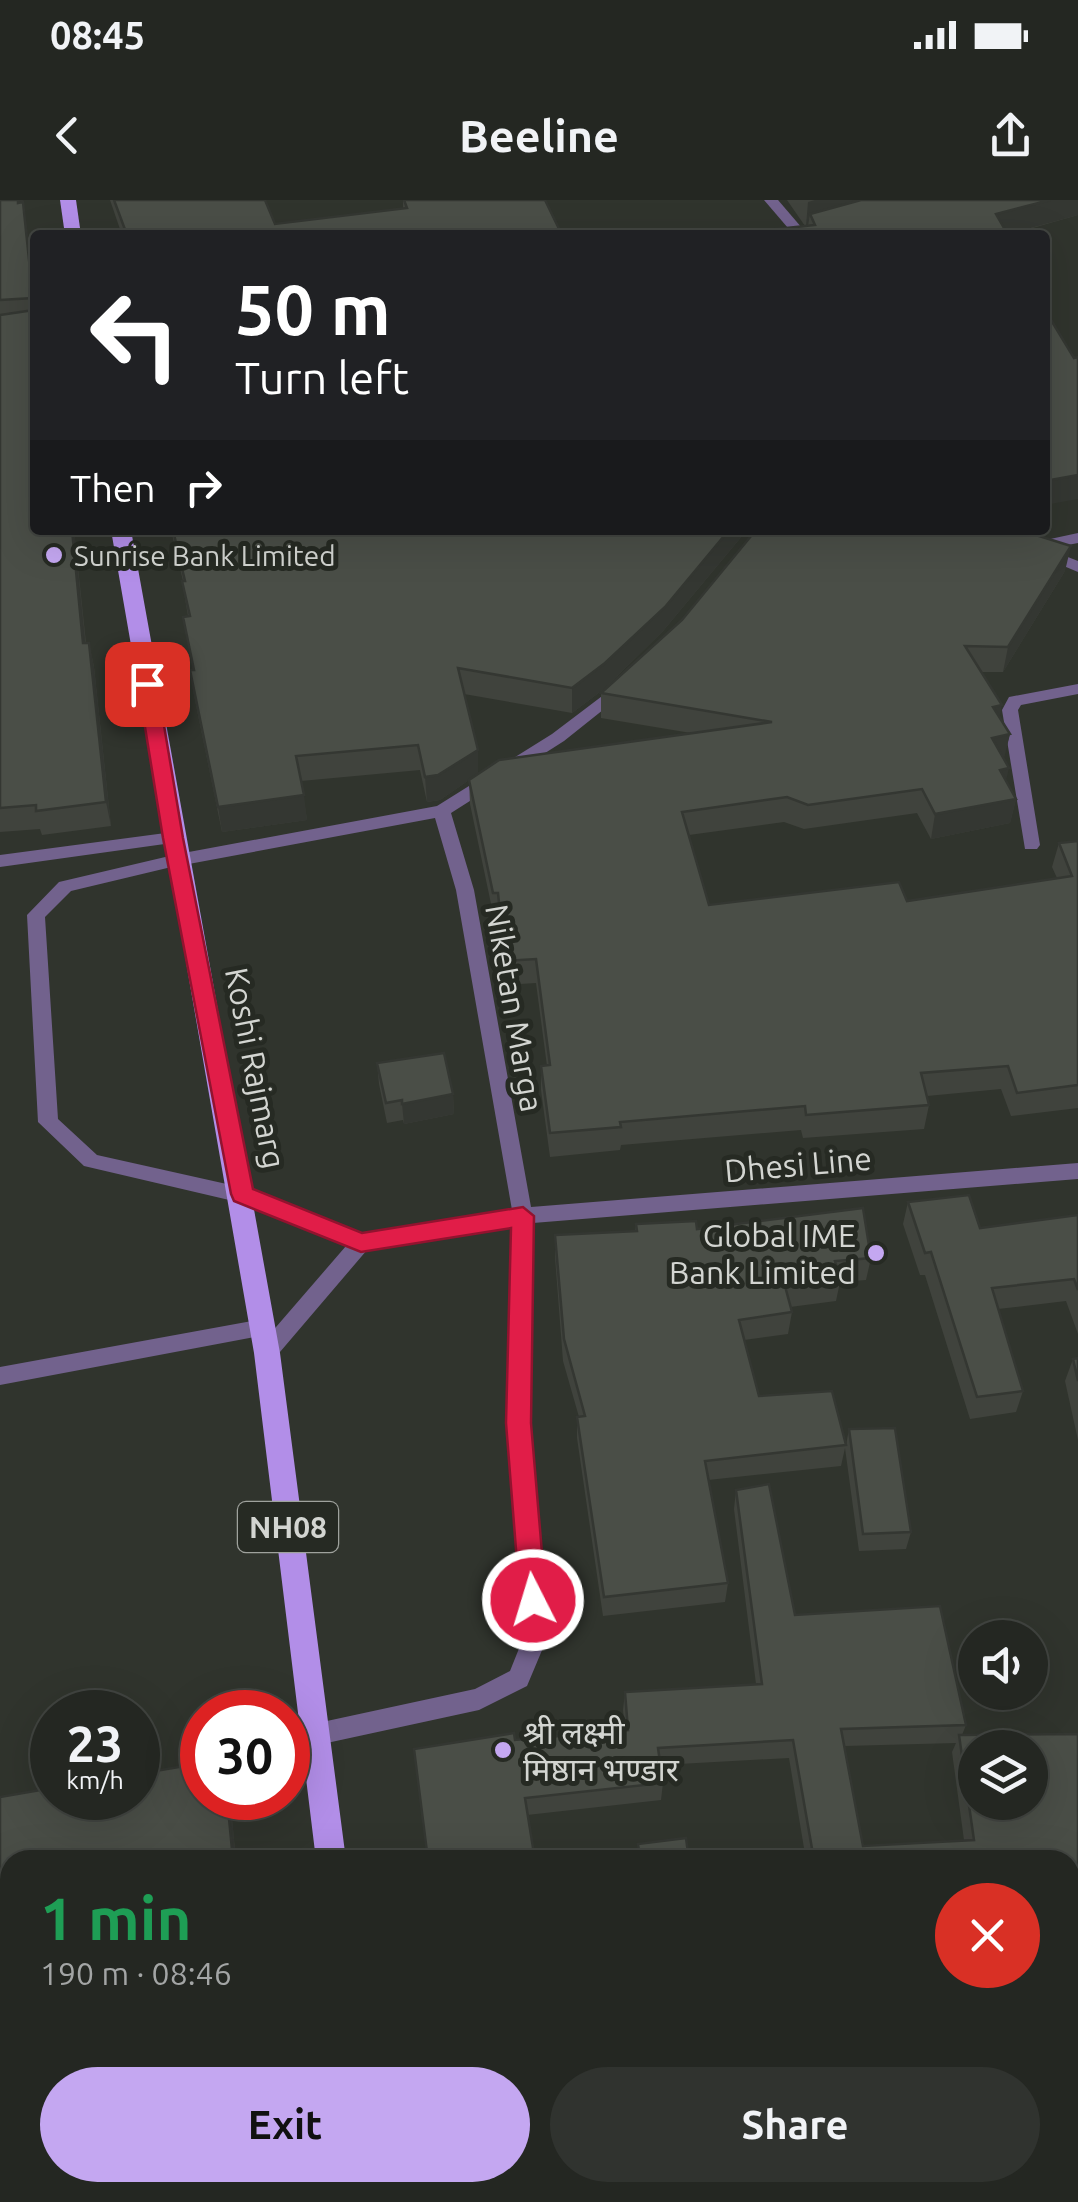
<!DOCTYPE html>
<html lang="en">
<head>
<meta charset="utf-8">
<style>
  :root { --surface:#242722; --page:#30332f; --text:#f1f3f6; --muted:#a3a5a5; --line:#414440; --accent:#c4a7f1 }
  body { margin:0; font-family:Ubuntu,"Noto Sans Devanagari",sans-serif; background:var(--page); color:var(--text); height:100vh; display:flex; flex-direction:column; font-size:38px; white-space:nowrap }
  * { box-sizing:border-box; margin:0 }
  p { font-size:32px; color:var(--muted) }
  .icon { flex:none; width:55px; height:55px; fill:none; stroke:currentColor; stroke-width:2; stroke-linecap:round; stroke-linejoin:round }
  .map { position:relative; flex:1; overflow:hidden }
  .details { position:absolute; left:0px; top:1650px; width:1080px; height:352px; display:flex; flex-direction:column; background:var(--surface); border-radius:30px 30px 0 0; box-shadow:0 10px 40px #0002,0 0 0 2px var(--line) }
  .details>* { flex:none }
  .top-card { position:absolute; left:30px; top:30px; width:1020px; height:305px; border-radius:10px; box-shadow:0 10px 40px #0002,0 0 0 2px var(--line); background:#202124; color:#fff; overflow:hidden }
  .buttons { position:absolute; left:958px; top:1420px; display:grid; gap:20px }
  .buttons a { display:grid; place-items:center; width:90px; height:90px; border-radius:50%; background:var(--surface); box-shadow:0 10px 40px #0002,0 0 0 2px var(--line); font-size:50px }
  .speed { position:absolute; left:30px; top:1490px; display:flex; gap:20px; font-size:50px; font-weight:700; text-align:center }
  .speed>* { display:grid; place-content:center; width:130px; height:130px; border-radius:50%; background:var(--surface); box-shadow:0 10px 40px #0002,0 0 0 2px var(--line); line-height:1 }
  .speed small { font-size:25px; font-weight:400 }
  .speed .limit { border:15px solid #d22; background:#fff; color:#111 }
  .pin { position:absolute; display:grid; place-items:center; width:85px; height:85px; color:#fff; margin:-42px; border-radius:20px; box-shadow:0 5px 15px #0006 }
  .me { position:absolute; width:110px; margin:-55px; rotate:355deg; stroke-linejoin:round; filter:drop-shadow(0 0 8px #0008) }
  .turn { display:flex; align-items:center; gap:35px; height:210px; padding:0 40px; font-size:45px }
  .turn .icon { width:130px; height:130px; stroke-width:2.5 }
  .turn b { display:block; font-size:70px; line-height:85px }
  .then { display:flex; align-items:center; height:95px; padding:0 40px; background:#0003; gap:20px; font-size:38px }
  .round { display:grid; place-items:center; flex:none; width:105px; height:105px; border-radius:52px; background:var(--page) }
  .head { display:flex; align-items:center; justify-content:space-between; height:170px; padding:0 40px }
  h1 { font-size:60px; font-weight:700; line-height:75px; color:#1e9e55 }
  .action { display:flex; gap:20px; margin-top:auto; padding:20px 40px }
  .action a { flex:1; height:115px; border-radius:60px; background:var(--accent); color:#111; font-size:40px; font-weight:700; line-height:115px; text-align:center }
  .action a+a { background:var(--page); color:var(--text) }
  .status { display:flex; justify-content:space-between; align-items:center; height:70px; padding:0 50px; background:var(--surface); direction:ltr }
  .status svg { height:28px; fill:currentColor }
  header { display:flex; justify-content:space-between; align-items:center; height:130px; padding:0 40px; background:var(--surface); font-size:45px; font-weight:700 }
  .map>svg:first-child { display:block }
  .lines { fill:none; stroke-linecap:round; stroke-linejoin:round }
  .lane { fill:#72628d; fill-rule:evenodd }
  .street { fill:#72628d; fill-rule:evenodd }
  .primary { fill:#b28ee8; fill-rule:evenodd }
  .wall { fill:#40433d; fill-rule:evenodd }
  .shaded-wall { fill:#343732 }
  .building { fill:#4a4e47; stroke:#343732; stroke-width:2.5; fill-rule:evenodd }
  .route { fill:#e11d48; stroke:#92132f; stroke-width:2.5 }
  .poi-dot { fill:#c4a7f1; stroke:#262a23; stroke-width:4 }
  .labels { text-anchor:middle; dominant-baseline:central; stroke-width:10; stroke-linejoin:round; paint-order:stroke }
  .far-poi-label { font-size:28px; fill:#d3d5d1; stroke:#262a23; text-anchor:start }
  .shield { fill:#262a23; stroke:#9fa29d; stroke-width:2.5 }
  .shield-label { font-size:30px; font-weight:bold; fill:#d3d5d1 }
  .street-label { font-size:32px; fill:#d3d5d1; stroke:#262a23 }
  .poi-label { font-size:32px; fill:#d3d5d1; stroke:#262a23; text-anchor:end }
</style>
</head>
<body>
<div class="status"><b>08:45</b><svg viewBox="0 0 49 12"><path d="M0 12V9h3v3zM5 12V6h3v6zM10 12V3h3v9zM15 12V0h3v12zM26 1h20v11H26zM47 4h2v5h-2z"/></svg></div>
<header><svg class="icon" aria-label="back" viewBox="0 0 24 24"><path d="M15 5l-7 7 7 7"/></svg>Beeline<svg class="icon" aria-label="share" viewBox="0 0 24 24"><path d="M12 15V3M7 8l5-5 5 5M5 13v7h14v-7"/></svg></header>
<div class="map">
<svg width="1078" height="2002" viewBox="0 0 1078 2002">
  <rect width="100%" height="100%" fill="#30342d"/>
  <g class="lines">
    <g class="lane">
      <polygon points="1078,333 1078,343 1032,352 1024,347 1027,344"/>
      <polygon points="1078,484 1078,494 1021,505 1018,510 1040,645 1037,649 1025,649 1002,510 1009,497"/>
      <polygon points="178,654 184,656 187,660 184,664 71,691 45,717 58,919 97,955 249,989 252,995 249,1001 242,1003 84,966 38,922 27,715 59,682"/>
    </g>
    <g class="street">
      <polygon points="764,0 778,0 808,35 794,35"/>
      <polygon points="1045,348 1078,361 1078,372 1040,356 1037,353"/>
      <polygon points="622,481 628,482 628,490 564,541 451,613 474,690 531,1007 1078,963 1078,979 533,1023 529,1223 548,1436 527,1486 479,1510 313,1546 305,1543 301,1535 305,1527 313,1524 475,1489 510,1471 524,1436 507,1223 513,1026 367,1050 274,1159 267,1162 260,1159 256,1153 270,1134 0,1185 0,1167 263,1119 270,1122 273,1128 270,1134 346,1046 235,1001 232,995 235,989 242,987 362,1035 512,1010 456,690 435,618 178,666 169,660 178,654 437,606 552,534"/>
      <polygon points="173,632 179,634 182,638 179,642 0,667 0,655"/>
      <rect x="1070" y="1865" width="8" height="26"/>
      <polygon points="71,1992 135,1992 130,2002 68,2002"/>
    </g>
    <g class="primary">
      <polygon points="60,0 76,0 81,35 65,35"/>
      <polygon points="111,330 131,330 280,1153 346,1660 316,1660 254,1153"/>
      <polygon points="362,1992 396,1992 397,2002 363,2002"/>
    </g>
  </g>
  <g class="wall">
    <polygon points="0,0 23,0 35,99 35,330 74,330 86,443 89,443 94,467 111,626 42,635 40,629 0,632"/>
    <polygon points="110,0 265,0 275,24 403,9 403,0 562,35 122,35"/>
    <polygon points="787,0 1078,0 1078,15 1008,35 749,35 749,32 805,26"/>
    <polygon points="171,330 747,330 663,431 605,488 572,513 464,494 478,574 691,533 601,518 601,493 1065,371 1003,472 981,472 999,517 1010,534 1003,559 1006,581 1016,599 1010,623 931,639 917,613 804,629 784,622 689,635 709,705 907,701 1057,678 1052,667 1059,643 1078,641 1078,908 1011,916 1001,889 927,896 929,905 924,929 803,938 801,930 621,945 620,950 550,957 541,890 541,866 547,866 536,783 506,785 498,717 494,718 470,604 469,580 440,600 427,602 420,570 301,581 307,620 222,632 194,495 190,470 193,470 183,417 188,416 182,381 183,381"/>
    <polygon points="377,863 453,894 454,914 404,924 403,920 387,923 379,884"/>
    <polygon points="908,1002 980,1028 1078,1015 1078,1134 1066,1101 998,1109 1023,1191 1016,1212 970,1219 925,1075 920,1075 903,1024"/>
    <polygon points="636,1024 697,1029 871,1058 866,1080 840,1082 836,1101 790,1107 792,1112 788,1134 744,1140 759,1196 846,1245 849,1229 911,1332 906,1349 859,1351 845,1248 841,1266 708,1280 728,1383 725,1402 603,1416 577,1238 577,1217 579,1217 563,1161 555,1057 555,1035 635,1031"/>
    <polygon points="1078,1158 1078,1240 1065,1181 1073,1159"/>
    <path d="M736 1290 795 1415 966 1525 962 1535 1078 1534V1829L1070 1830V1660H806L789 1558 661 1565 663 1583 661 1600 527 1615 515 1540 625 1530 623 1510 625 1492 756 1484 734 1309ZM956 1543 952 1552 964 1640 863 1646 845 1546Z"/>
    <polygon points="0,1597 230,1598 236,1660 10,1660 10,1811 0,1812"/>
    <polygon points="1078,1942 1078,2002 468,2002 467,1992 1070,1992"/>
  </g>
  <g class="shaded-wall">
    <polygon points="18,0 23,0 27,26 35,110"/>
    <polygon points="815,0 896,0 810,14 808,26 806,26 808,2"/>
    <polygon points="1050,0 1078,0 1078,15 1005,35 996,14"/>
    <polygon points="1078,275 1078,299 1045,305 1045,281"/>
    <polygon points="72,330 74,330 88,467 83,443"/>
    <polygon points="729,330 747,330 663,431 605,488 572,513 572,488"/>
    <polygon points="1071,346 1065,371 1003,472 1008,447"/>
    <polygon points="89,443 94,467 111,626 106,602"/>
    <polygon points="1002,505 997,530 993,507"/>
    <polygon points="1010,534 1004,559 986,563 992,538"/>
    <polygon points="478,550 478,574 440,600 427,602 425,577"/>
    <polygon points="1009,568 1003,593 1000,570"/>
    <polygon points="304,595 307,620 222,632 218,607"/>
    <polygon points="1016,599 1010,623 931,639 935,614"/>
    <polygon points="453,894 454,914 404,924 402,904"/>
    <polygon points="227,1598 230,1598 236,1660 233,1660"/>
    <polygon points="17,1992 26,1992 27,2002 18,2002"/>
  </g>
  <g class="building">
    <polygon points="0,0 18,0 18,3 23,2 33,98 0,100"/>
    <polygon points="114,0 265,0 275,24 407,8 404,0 545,0 562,35 127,35"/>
    <polygon points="861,0 1050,0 996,14 1008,35 750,35 749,32 815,25 810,14"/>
    <polygon points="34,110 35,330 72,330 83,443 89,443 106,602 36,611 36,605 0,608 0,115"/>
    <polygon points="1045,110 1074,158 1078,157 1078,275 1045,281"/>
    <polygon points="173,330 729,330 665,407 605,463 572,488 458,468 478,550 438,575 425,577 418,545 296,556 304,595 218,607 190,470 194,470 183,417 190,416 182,381 185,381"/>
    <polygon points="756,330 1020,330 1071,346 1008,447 965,446 1002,505 993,507 1010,534 992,538 1009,568 1000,570 1016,599 935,614 922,589 808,605 787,597 682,612 709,705 899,682 907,701 1072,676 1059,643 1078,641 1078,885 1017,893 1008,866 921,873 929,905 806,915 805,906 620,922 621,927 550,933 541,866 550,865 536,759 505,761 498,693 493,693 469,580 499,560 772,522 601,493 682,420"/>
    <polygon points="444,853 453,894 402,904 402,900 386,903 377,863"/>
    <polygon points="969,995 980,1028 1078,1015 1078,1090 1074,1079 992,1088 1023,1191 977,1197 931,1052 925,1053 908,1002"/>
    <polygon points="863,1008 871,1058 835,1061 840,1079 785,1086 792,1112 739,1120 759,1196 832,1191 846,1245 705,1261 728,1383 604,1397 577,1217 585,1216 564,1139 555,1035 637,1031 636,1024 696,1021 697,1029"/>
    <polygon points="1078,1158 1078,1181 1073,1159"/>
    <polygon points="895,1228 911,1332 863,1334 849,1229"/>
    <path d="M769 1284 795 1415 940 1406 966 1525 841 1529 863 1646 974 1640 959 1535 1078 1534V1816H1070V1660H814L793 1540 658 1548 663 1583 525 1598 535 1660H428L414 1549 514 1533 515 1540 628 1530 625 1492 762 1484 736 1290ZM975 1548H1030V1602H975Z"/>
    <polygon points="202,1563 202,1598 227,1598 233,1660 10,1660 10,1795 0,1797 0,1597 52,1588 52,1598 138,1598 138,1574"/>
    <polygon points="686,1638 689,1660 640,1660 638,1644"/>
    <polygon points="10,1907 10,1992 17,1992 18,2002 0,2002 0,1908"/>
    <polygon points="1070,1915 1072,1915 1078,1942 1078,1992 1070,1992"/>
    <polygon points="124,1992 241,1992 242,2002 117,2002 117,1994"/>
    <polygon points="467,1992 744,1992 647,2002 468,2002"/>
    <polygon points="762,1992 1067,1992 954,2002 889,2002 889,1997 823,2002 763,2002"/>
  </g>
  <polygon class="route" points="147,478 157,484 183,638 253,989 362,1033 523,1007 534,1016 531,1223 546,1400 542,1409 533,1412 524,1409 520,1400 506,1223 511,1028 361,1052 234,1001 231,994 163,638 138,484"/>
  <g class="poi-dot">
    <circle cx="54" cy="355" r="10"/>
    <circle cx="876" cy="1053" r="10"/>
    <circle cx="503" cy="1550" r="10"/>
  </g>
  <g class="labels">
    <g class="far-poi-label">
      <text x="74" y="355">Sunrise Bank Limited</text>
    </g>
    <rect class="shield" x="238" y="1302" width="100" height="50" rx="8"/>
    <g class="shield-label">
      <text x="288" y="1327">NH08</text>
    </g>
    <g class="street-label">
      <text transform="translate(515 808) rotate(80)">Niketan Marga</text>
      <text transform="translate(256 868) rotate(79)">Koshi Rajmarg</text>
      <text transform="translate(798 964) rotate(-5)">Dhesi Line</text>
    </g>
    <g class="poi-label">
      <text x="856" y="1035">Global IME<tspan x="856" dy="37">Bank Limited</tspan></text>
      <text x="523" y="1532" text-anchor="start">श्री लक्ष्मी<tspan x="523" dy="37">मिष्ठान भण्डार</tspan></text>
    </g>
  </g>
</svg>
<div class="buttons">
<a><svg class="icon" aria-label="sound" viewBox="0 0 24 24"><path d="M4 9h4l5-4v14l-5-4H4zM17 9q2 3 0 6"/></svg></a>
<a><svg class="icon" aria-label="layers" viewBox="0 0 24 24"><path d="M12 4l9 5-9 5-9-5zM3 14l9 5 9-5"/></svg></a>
</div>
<div class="speed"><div>23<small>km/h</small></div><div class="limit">30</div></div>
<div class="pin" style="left:147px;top:484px;background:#d93025"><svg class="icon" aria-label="arrive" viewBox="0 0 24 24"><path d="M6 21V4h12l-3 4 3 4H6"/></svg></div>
<svg class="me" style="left:533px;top:1400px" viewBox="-20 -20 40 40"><circle r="17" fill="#e11d48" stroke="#fff" stroke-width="3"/><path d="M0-11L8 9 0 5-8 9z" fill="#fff"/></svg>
<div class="top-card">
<div class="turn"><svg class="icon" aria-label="left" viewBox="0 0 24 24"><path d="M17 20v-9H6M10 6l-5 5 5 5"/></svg><div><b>50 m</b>Turn left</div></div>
<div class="then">Then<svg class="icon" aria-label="right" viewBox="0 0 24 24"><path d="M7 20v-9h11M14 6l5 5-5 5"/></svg></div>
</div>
<section class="details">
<div class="head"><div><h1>1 min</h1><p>190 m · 08:46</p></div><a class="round" style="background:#d93025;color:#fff"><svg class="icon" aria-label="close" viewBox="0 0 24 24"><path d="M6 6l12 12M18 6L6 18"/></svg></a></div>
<div class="action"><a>Exit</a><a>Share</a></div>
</section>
</div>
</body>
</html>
